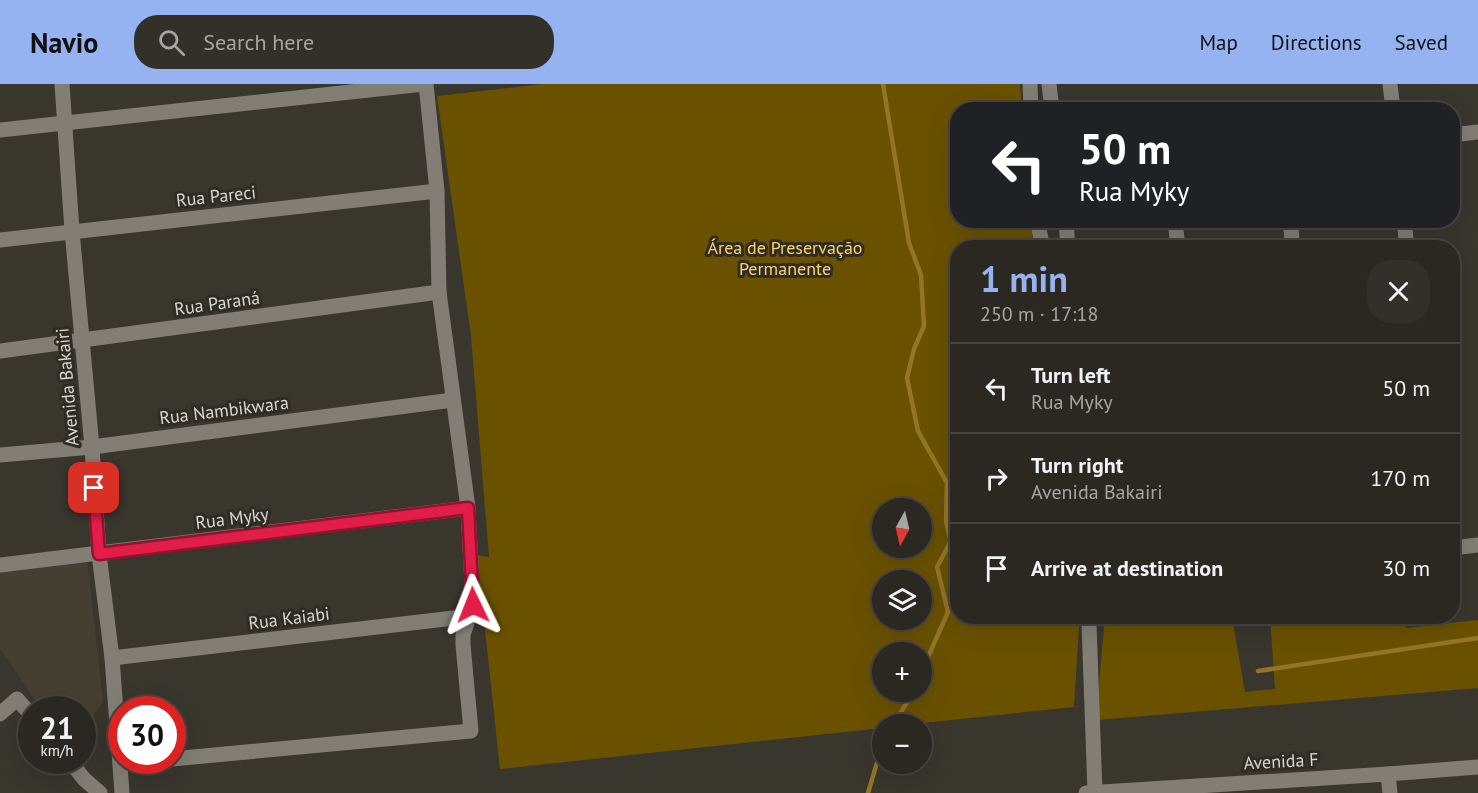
<!DOCTYPE html>
<html lang="en">
<head>
<meta charset="utf-8">
<style>
  :root { --surface:#2b2822; --page:#33302a; --text:#f1f3f6; --muted:#a6a6a5; --line:#474440; --accent:#95b2f1 }
  body { margin:0; font-family:"PT Sans",sans-serif; background:var(--page); color:var(--text); height:100vh; display:flex; flex-direction:column; font-size:22px; white-space:nowrap }
  * { box-sizing:border-box; margin:0 }
  p { font-size:20px; color:var(--muted) }
  .icon { flex:none; width:33px; height:33px; fill:none; stroke:currentColor; stroke-width:2; stroke-linecap:round; stroke-linejoin:round }
  .map { position:relative; flex:1; overflow:hidden }
  .panel { position:absolute; left:950px; top:156px; width:510px; height:384px; display:flex; flex-direction:column; background:var(--surface); border-radius:24px; box-shadow:0 6px 24px #0002,0 0 0 2px var(--line) }
  .panel>* { flex:none }
  .banner { position:absolute; left:950px; top:18px; width:510px; height:126px; border-radius:24px; box-shadow:0 6px 24px #0002,0 0 0 2px var(--line); background:#202124; color:#fff; overflow:hidden }
  .needle { width:39px; rotate:188deg }
  .tools { position:absolute; left:872px; top:414px; display:grid; gap:12px }
  .tools a { display:grid; place-items:center; width:60px; height:60px; border-radius:50%; background:var(--surface); box-shadow:0 6px 24px #0002,0 0 0 2px var(--line); font-size:30px }
  .speed { position:absolute; left:18px; top:612px; display:flex; gap:12px; font-size:30px; font-weight:700; text-align:center }
  .speed>* { display:grid; place-content:center; width:78px; height:78px; border-radius:50%; background:var(--surface); box-shadow:0 6px 24px #0002,0 0 0 2px var(--line); line-height:1 }
  .speed small { font-size:15px; font-weight:400 }
  .speed .limit { border:9px solid #d22; background:#fff; color:#111 }
  .pin { position:absolute; display:grid; place-items:center; width:51px; height:51px; color:#fff; margin:-26px; border-radius:12px; box-shadow:0 3px 9px #0006 }
  .me { position:absolute; width:66px; margin:-33px; rotate:358deg; stroke-linejoin:round; filter:drop-shadow(0 0 4px #0008) }
  .turn { display:flex; align-items:center; gap:21px; height:126px; padding:0 30px; font-size:27px }
  .turn .icon { width:78px; height:78px; stroke-width:2.5 }
  .turn b { display:block; font-size:42px; line-height:51px }
  .round { display:grid; place-items:center; flex:none; width:63px; height:63px; border-radius:24px; background:var(--page) }
  .summary { display:flex; align-items:center; justify-content:space-between; height:102px; padding:0 30px }
  h1 { font-size:36px; font-weight:800; line-height:45px; color:var(--accent) }
  ul { padding:0; list-style:none }
  li { display:flex; align-items:center; gap:18px; height:90px; padding:0 30px; border-top:2px solid var(--line) }
  li div { flex:1 }
  li b { display:block; font-size:22px }
  li em { font-style:normal }
  header { display:flex; align-items:center; gap:36px; box-sizing:border-box; height:84px; padding:0 30px; background:var(--accent); color:#111 }
  header strong { font-size:28px }
  nav { display:flex; gap:33px; margin-inline-start:auto; font-size:21px }
  .search { width:420px; height:54px; background:var(--page); display:flex; align-items:center; gap:15px; box-sizing:border-box; padding:0 21px; border-radius:24px; color:var(--muted); font-size:22px }
  .map>svg:first-child { display:block }
  .built { fill:#453f31 }
  .green { fill:#6a5100; fill-rule:evenodd }
  .lines { fill:none; stroke-linecap:round; stroke-linejoin:round }
  .stream { stroke:#937526; stroke-width:4.5 }
  .minor { stroke:#827e75; stroke-width:15 }
  .route-casing { stroke:#92132f; stroke-width:15 }
  .route { stroke:#e11d48; stroke-width:10 }
  .labels { text-anchor:middle; dominant-baseline:central; stroke-width:6; stroke-linejoin:round; paint-order:stroke }
  .street-label { font-size:18px; fill:#d9d7d2; stroke:#2f2c24 }
  .park-label { font-size:18px; fill:#fbd370; stroke:#2f2c24 }
</style>
</head>
<body>
<header>
<strong>Navio</strong>
<div class="search"><svg class="icon" aria-label="search" viewBox="0 0 24 24"><circle cx="10" cy="10" r="6"/><path d="M15 15l6 6"/></svg>Search here</div>
<nav><a>Map</a><a>Directions</a><a>Saved</a></nav>
</header>
<div class="map">
<svg width="1478" height="709" viewBox="0 0 1478 709">
  <rect width="100%" height="100%" fill="#39362e"/>
  <polygon class="built" points="87,475 103,618 83,646 82,626 41,625 0,564 0,486"/>
  <g class="green">
    <path d="M542 0H1020L1022 25 957 26V136L1026 137 1032 148 1033 163 957 164V532L1074 533 1079 542 1074 623 913 640H882V644L500 685 477 471 489 473 471 252 437 12ZM882 424H921V464H882ZM882 496H921V536H882ZM882 568H921V608H882Z"/>
    <polygon points="1105,533 1232,533 1245,608 1275,605 1270,533 1404,533 1406,544 1478,536 1478,604 1097,636 1097,621"/>
  </g>
  <g class="lines">
    <g class="stream">
      <polyline points="883,0 909,159 921,191 924,242 914,265 907,294 918,347 947,399 946,438 951,457 937,483 948,528 921,589"/>
      <polyline points="1258,587 1478,554"/>
      <polyline points="894,640 913,608"/>
      <polyline points="868,709 882,662"/>
    </g>
    <g class="minor">
      <polyline points="62,0 72,147 92,363 99,470 112,574 122,709"/>
      <polyline points="1030,0 1031,26"/>
      <polyline points="1049,0 1052,26"/>
      <polyline points="1390,0 1393,26"/>
      <polyline points="0,46 424,0"/>
      <polyline points="1452,51 1478,48"/>
      <polyline points="1037,136 1043,164"/>
      <polyline points="1066,136 1068,164"/>
      <polyline points="1175,136 1178,164"/>
      <polyline points="1290,136 1293,164"/>
      <polyline points="1404,136 1407,164"/>
      <polyline points="0,156 437,107"/>
      <polyline points="0,267 439,208"/>
      <polyline points="0,371 92,363 453,316"/>
      <polyline points="1452,464 1478,461"/>
      <polyline points="0,481 468,424"/>
      <polyline points="1091,532 1089,540 1095,708"/>
      <polyline points="112,574 471,532"/>
      <polyline points="0,630 17,615 32,632"/>
      <polyline points="172,675 471,647 463,561 463,551 473,521 468,424 439,208 437,107 426,0"/>
      <polyline points="69,676 84,695 100,709"/>
      <polyline points="121,680 155,676"/>
      <polyline points="1388,690 1390,709"/>
      <polyline points="1086,709 1388,690 1478,683"/>
    </g>
  </g>
  <g class="lines">
    <g class="route-casing">
      <polyline id="route" points="94,404 99,470 468,424 473,521"/>
    </g>
    <use href="#route" class="route"/>
  </g>
  <g class="labels">
    <g class="street-label">
      <text transform="translate(216 112) rotate(-6)">Rua Pareci</text>
      <text transform="translate(217 219) rotate(-8)">Rua Paraná</text>
      <text transform="translate(67 303) rotate(-95)">Avenida Bakairi</text>
      <text transform="translate(224 326) rotate(-7)">Rua Nambikwara</text>
      <text transform="translate(232 434) rotate(-7)">Rua Myky</text>
      <text transform="translate(289 534) rotate(-7)">Rua Kaiabi</text>
      <text transform="translate(1281 677) rotate(-3)">Avenida F</text>
    </g>
    <g class="park-label">
      <text x="785" y="163">Área de Preservação<tspan x="785" dy="21">Permanente</tspan></text>
    </g>
  </g>
</svg>
<div class="tools">
<a><svg class="needle" viewBox="-14 -14 28 28"><path d="M0-13l5 13h-10z" fill="#e53935"/><path d="M0 13l5-13h-10z" fill="#a6a6a5"/></svg></a>
<a><svg class="icon" aria-label="layers" viewBox="0 0 24 24"><path d="M12 4l9 5-9 5-9-5zM3 14l9 5 9-5"/></svg></a>
<a>+</a>
<a>−</a>
</div>
<div class="speed"><div>21<small>km/h</small></div><div class="limit">30</div></div>
<div class="pin" style="left:94px;top:404px;background:#d93025"><svg class="icon" aria-label="arrive" viewBox="0 0 24 24"><path d="M6 21V4h12l-3 4 3 4H6"/></svg></div>
<svg class="me" style="left:473px;top:521px" viewBox="-20 -20 40 40"><path d="M0-17L14 15 0 8-14 15z" fill="#e11d48" stroke="#fff" stroke-width="4"/></svg>
<div class="banner">
<div class="turn"><svg class="icon" aria-label="left" viewBox="0 0 24 24"><path d="M17 20v-9H6M10 6l-5 5 5 5"/></svg><div><b>50 m</b>Rua Myky</div></div>
</div>
<section class="panel">
<div class="summary"><div><h1>1 min</h1><p>250 m · 17:18</p></div><a class="round"><svg class="icon" aria-label="close" viewBox="0 0 24 24"><path d="M6 6l12 12M18 6L6 18"/></svg></a></div>
<ul>
<li><svg class="icon" aria-label="left" viewBox="0 0 24 24"><path d="M17 20v-9H6M10 6l-5 5 5 5"/></svg><div><b>Turn left</b><p>Rua Myky</p></div><em>50 m</em></li>
<li><svg class="icon" aria-label="right" viewBox="0 0 24 24"><path d="M7 20v-9h11M14 6l5 5-5 5"/></svg><div><b>Turn right</b><p>Avenida Bakairi</p></div><em>170 m</em></li>
<li><svg class="icon" aria-label="arrive" viewBox="0 0 24 24"><path d="M6 21V4h12l-3 4 3 4H6"/></svg><div><b>Arrive at destination</b></div><em>30 m</em></li>
</ul>
</section>
</div>
</body>
</html>
